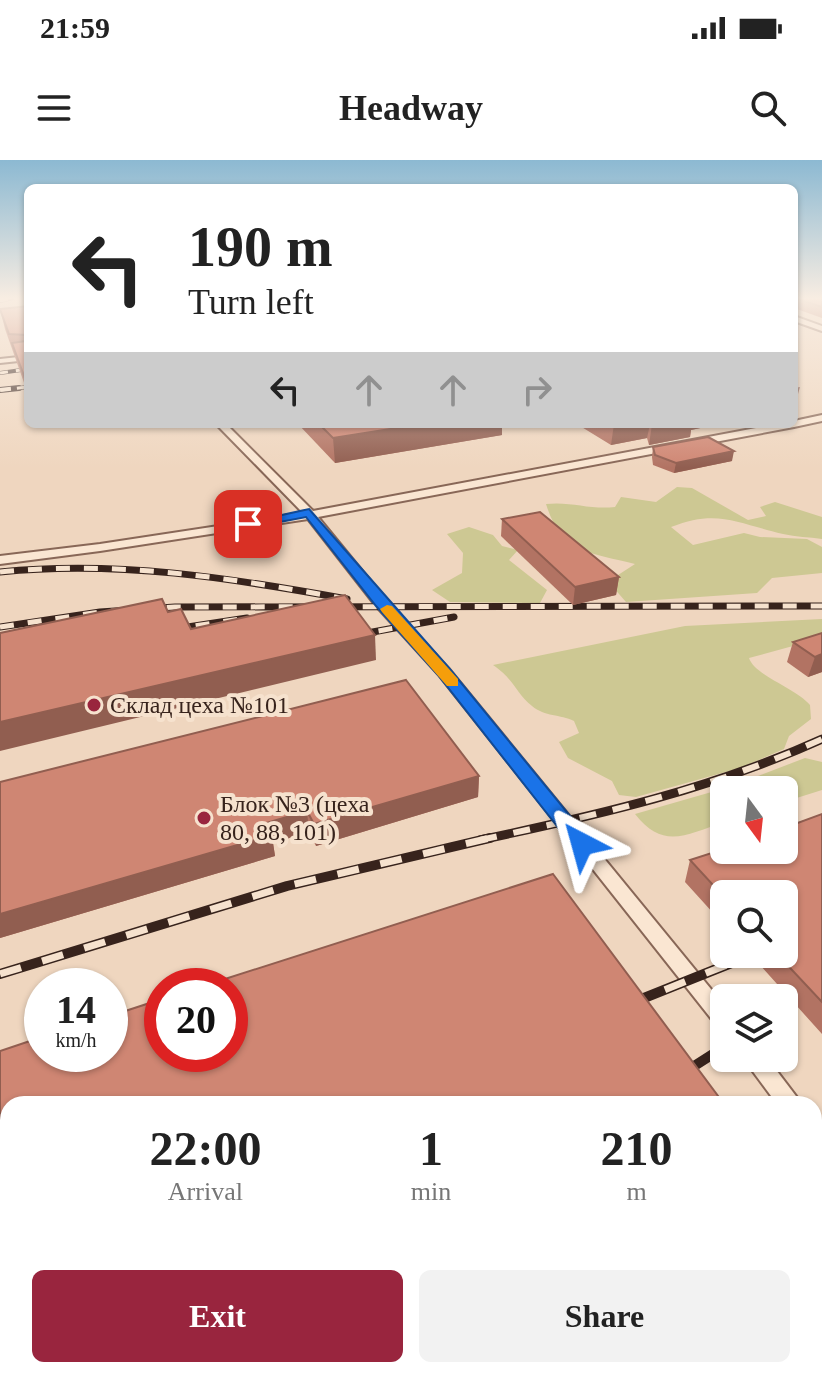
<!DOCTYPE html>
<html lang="en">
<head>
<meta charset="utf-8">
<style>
  :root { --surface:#fff; --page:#f2f2f2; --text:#222; --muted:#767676; --accent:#99253e }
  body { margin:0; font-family:"Times New Roman",serif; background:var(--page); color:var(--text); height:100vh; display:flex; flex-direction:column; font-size:30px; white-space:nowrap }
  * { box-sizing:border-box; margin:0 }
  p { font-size:26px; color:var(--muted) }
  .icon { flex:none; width:44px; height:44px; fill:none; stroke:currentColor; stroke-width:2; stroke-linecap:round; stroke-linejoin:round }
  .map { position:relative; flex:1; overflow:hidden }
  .drawer { position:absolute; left:0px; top:936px; width:822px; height:282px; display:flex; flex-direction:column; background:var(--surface); border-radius:24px 24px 0 0; box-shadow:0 2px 6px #0004 }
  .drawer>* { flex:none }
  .banner { position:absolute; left:24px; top:24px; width:774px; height:244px; border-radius:12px; box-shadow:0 2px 6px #0004; background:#fff; color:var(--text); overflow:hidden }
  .needle { width:52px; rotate:165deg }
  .fabs { position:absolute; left:710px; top:616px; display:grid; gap:16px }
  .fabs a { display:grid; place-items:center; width:88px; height:88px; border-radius:12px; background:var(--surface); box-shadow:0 2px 6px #0004; font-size:40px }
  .speed { position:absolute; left:24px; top:808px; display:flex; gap:16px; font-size:40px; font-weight:700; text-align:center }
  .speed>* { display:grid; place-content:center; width:104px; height:104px; border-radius:50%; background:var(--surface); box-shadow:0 2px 6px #0004; line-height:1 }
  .speed small { font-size:20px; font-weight:400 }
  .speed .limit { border:12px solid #d22; background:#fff; color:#111 }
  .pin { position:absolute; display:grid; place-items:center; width:68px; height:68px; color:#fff; margin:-34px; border-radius:16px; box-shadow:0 4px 12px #0006 }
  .me { position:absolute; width:88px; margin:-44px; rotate:321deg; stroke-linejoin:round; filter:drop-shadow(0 0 6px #0008) }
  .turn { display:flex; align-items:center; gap:28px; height:168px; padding:0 32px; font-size:36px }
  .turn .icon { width:104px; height:104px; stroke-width:2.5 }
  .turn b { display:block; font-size:56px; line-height:68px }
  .lanes { display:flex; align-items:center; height:76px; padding:0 32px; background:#0003; justify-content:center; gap:40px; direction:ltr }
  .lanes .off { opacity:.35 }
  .eta { display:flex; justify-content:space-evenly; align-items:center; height:136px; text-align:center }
  .eta b { font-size:48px; font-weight:600; line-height:56px }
  .primary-button { display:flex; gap:16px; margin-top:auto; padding:16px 32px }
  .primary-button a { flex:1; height:92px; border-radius:12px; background:var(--accent); color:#fff; font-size:32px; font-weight:600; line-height:92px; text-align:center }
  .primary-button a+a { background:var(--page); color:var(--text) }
  .status { display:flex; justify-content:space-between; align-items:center; height:56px; padding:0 40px; background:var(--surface); direction:ltr }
  .status svg { height:22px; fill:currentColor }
  header { display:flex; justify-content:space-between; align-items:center; height:104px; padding:0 32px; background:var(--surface); font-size:36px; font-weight:600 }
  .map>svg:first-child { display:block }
  .green { fill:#cdc893 }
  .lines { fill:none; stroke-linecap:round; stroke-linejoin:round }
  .lane-casing { stroke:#886757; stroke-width:4 }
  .lane { fill:#fae6d2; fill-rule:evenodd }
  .rail-far5-casing { stroke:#37231c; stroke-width:4 }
  .rail-far4-casing { stroke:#37231c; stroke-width:6 }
  .rail-far3-casing { stroke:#37231c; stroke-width:7 }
  .rail-far2-casing { stroke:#37231c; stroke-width:9 }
  .rail-far1-casing { stroke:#37231c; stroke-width:10 }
  .rail-casing { stroke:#37231c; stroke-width:12 }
  .rail-far5 { stroke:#f6e2ce; stroke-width:3; stroke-dasharray:8; stroke-linecap:butt }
  .rail-far4 { stroke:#f6e2ce; stroke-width:4; stroke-dasharray:11; stroke-linecap:butt }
  .rail-far3 { stroke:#f6e2ce; stroke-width:5; stroke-dasharray:14; stroke-linecap:butt }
  .rail-far2 { stroke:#f6e2ce; stroke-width:6; stroke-dasharray:17; stroke-linecap:butt }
  .rail-far1 { stroke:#f6e2ce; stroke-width:7; stroke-dasharray:22; stroke-linecap:butt }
  .rail { stroke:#f6e2ce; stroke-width:9; stroke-dasharray:28; stroke-linecap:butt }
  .wall { fill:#b27363 }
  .shaded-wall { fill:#915e50 }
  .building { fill:#cf8673; stroke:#915e50; stroke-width:2 }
  .route { fill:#1a73e8; stroke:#114b97; stroke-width:2 }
  .slow { fill:#f59e0b }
  .poi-dot { fill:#99253e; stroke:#f6e2ce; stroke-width:3 }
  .labels { text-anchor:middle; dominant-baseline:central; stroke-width:8; stroke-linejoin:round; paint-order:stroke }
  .poi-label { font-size:24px; fill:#37231c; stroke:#f6e2ce; text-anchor:start }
</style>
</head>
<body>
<div class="status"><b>21:59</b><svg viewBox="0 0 49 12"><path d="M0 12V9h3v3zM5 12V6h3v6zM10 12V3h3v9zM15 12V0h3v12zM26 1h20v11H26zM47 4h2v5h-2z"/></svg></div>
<header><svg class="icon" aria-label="menu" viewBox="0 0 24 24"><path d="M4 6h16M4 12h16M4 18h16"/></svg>Headway<svg class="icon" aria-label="search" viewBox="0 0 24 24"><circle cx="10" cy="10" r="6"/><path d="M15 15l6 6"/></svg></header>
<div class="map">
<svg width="822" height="1217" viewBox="0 0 822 1217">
  <rect width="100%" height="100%" fill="#efd6bf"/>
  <g class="green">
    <path d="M677 327 692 328 748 360 766 356 760 347 775 342 822 357V379C809 377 796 377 783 374 739 364 718 348 671 367L693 385 744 373 760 377 807 379 822 387V413L772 418 757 433 626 442 605 418 615 417 635 404C591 393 561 393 546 344 571 341 590 350 615 347L621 337 656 342Z"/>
    <polygon points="469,367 493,375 502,386 518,390 509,400 547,430 540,443 450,442 432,430 462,413 463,393 447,374"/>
    <path d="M822 459V478L749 498C755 516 796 528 810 545L811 559 789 576 784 589 740 608 636 637 619 635 612 621 568 598 559 582 579 573 574 561C560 554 545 557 532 546 515 532 515 520 493 505L685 466Z"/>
    <path d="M805 598 822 602V630L784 642V630H724V662C686 675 663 690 635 654L729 627Z"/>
  </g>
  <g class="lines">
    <g class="lane-casing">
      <g id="lane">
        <polygon points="794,156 822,166 822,171 794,161"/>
        <polygon points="28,196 28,200 0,203 0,199"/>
        <polygon points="822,255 822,261 794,267 318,357 386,440 449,509 724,845 724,869 717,866 439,515 376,446 308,359 100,391 0,404 0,396 100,384 303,353 216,264 226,264 313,351 777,264 794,264 794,261"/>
        <polygon points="743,898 767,898 802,944 777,944"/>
        <polygon points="814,961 822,964 822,993 814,990"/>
      </g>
    </g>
    <use href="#lane" class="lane"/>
    <g class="rail-far5-casing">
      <g id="rail-far5">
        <polyline points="0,141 13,138"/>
        <polyline points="0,213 28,209"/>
        <polyline points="1,230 28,227"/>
      </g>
    </g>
    <g class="rail-far4-casing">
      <polyline id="rail-far4" points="0,230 19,228"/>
    </g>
    <g class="rail-far3-casing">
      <g id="rail-far3">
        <path d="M0 412C118 400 231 418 347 439"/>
        <polyline points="0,467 100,452 175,447 822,446"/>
        <polyline points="168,470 247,458"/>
        <polyline points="351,476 454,457"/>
      </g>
    </g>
    <g class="rail-far2-casing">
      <path id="rail-far2" d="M480 680C598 655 712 629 822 579"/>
    </g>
    <g class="rail-far1-casing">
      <g id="rail-far1">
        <polyline points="0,814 287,726 490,678"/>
        <polyline points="624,846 754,794"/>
        <polyline points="784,848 822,824"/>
        <polyline points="677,917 724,887"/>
      </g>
    </g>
    <g class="rail-casing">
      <polyline id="rail" points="677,917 680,915"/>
    </g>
    <use href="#rail-far5" class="rail-far5"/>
    <use href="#rail-far4" class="rail-far4"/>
    <use href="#rail-far3" class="rail-far3"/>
    <use href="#rail-far2" class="rail-far2"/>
    <use href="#rail-far1" class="rail-far1"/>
    <use href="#rail" class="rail"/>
  </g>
  <g class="wall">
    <polygon points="794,138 822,138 822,158 794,148"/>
    <polygon points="28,146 28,234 5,169 0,149"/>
    <polygon points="298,264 502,264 502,275 335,303"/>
    <polygon points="562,264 719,264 691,270 690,277 649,285 647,278 611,285 580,266 568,268"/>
    <polygon points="653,287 732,301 674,313 653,305 652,297"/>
    <polygon points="502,359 619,417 616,435 573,445 501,376"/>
    <polygon points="822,473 822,512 808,517 787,502 793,482"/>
    <polygon points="479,616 478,637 316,686 309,672 273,683 275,696 0,778 0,622"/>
    <polygon points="822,654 822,874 750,794 784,794 724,734 724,765 685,722 690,700"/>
  </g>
  <g class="shaded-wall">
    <polygon points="800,227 794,248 794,228"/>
    <polygon points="422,264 502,264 502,275 335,303 333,278"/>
    <polygon points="569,264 581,264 580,266 568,268"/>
    <polygon points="614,264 650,264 647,278 611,285"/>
    <polygon points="652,264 719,264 691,270 690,277 649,285"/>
    <polygon points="734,291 732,301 674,313 676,303"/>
    <polygon points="619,417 616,435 573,445 575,427"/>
    <polygon points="375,475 376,500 0,591 0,562"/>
    <polygon points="822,494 822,512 808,517 815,497"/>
    <polygon points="479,616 478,637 316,686 314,664"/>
    <polygon points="307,651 309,672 273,683 275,696 0,778 0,754 266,663"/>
    <polygon points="822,1120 822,1132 814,1136 814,1124"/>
    <polygon points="644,1210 670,1210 657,1217 630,1217"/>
  </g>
  <g class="building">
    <polygon points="795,138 822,138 822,147"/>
    <polygon points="28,146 28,224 27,224 12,183 25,181 26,175 9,174 0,149"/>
    <polygon points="319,264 422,264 333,278"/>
    <polygon points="708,277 734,291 676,303 655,295 653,287"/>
    <polygon points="540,352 619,417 575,427 502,359"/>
    <polygon points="345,435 375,475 0,562 0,473 162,439 168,452 181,449 191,469"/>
    <polygon points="822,473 822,494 815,497 793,482"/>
    <polygon points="406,520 479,616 314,664 307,651 266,663 272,675 0,754 0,622"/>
    <polygon points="822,654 822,842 777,794 784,794 784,734 724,734 724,737 690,700 724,689 724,690 784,690 784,668"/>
    <polygon points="553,714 724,944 8,944 8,1210 644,1210 630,1217 0,1217 0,891 42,877 42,894 110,894 110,856 162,839 162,894 230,894 230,826 203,826"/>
    <polygon points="814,1065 822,1076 822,1120 814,1124"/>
  </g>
  <linearGradient id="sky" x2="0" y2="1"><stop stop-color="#8cb9d2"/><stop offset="0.45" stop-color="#f8ede2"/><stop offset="1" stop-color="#f8ede2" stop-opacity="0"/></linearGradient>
  <rect width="822" height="308" fill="url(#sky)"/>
  <polygon class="route" points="309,349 449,508 589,679 592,684 589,689 575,689 438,515 376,446 306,357 248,368 241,364"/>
  <polygon class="slow" points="387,445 392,446 458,519 458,526 447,526 382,452 380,449"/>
  <g class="poi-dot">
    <circle cx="94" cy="545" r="8"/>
    <circle cx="204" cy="658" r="8"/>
  </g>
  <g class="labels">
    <g class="poi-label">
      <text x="110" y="545">Склад цеха №101</text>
      <text x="220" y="644">Блок №3 (цеха<tspan x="220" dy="28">80, 88, 101)</tspan></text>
    </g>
  </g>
</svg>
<div class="fabs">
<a><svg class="needle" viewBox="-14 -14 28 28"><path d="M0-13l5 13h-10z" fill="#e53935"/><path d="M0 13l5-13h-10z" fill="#767676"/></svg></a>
<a><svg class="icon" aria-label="search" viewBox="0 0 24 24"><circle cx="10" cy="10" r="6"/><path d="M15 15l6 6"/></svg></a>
<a><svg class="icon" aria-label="layers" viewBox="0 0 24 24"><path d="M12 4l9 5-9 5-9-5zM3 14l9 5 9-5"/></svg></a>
</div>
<div class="speed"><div>14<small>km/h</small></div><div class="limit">20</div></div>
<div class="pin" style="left:248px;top:364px;background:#d93025"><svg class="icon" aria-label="arrive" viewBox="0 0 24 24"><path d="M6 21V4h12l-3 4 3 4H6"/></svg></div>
<svg class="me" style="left:582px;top:684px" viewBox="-20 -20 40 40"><path d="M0-17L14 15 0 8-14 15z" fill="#1a73e8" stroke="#fff" stroke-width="4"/></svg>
<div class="banner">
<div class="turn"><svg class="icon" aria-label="left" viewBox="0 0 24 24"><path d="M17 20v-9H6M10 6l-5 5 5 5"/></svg><div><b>190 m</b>Turn left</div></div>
<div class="lanes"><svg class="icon" aria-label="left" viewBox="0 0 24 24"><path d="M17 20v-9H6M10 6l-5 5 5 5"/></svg><svg class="icon off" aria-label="ahead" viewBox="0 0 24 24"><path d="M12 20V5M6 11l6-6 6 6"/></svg><svg class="icon off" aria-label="ahead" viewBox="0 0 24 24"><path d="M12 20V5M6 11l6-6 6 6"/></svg><svg class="icon off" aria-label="right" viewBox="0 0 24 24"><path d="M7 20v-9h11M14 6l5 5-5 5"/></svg></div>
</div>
<section class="drawer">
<div class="eta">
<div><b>22:00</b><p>Arrival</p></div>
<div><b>1</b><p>min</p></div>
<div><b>210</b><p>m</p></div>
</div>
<div class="primary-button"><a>Exit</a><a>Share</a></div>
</section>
</div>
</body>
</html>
